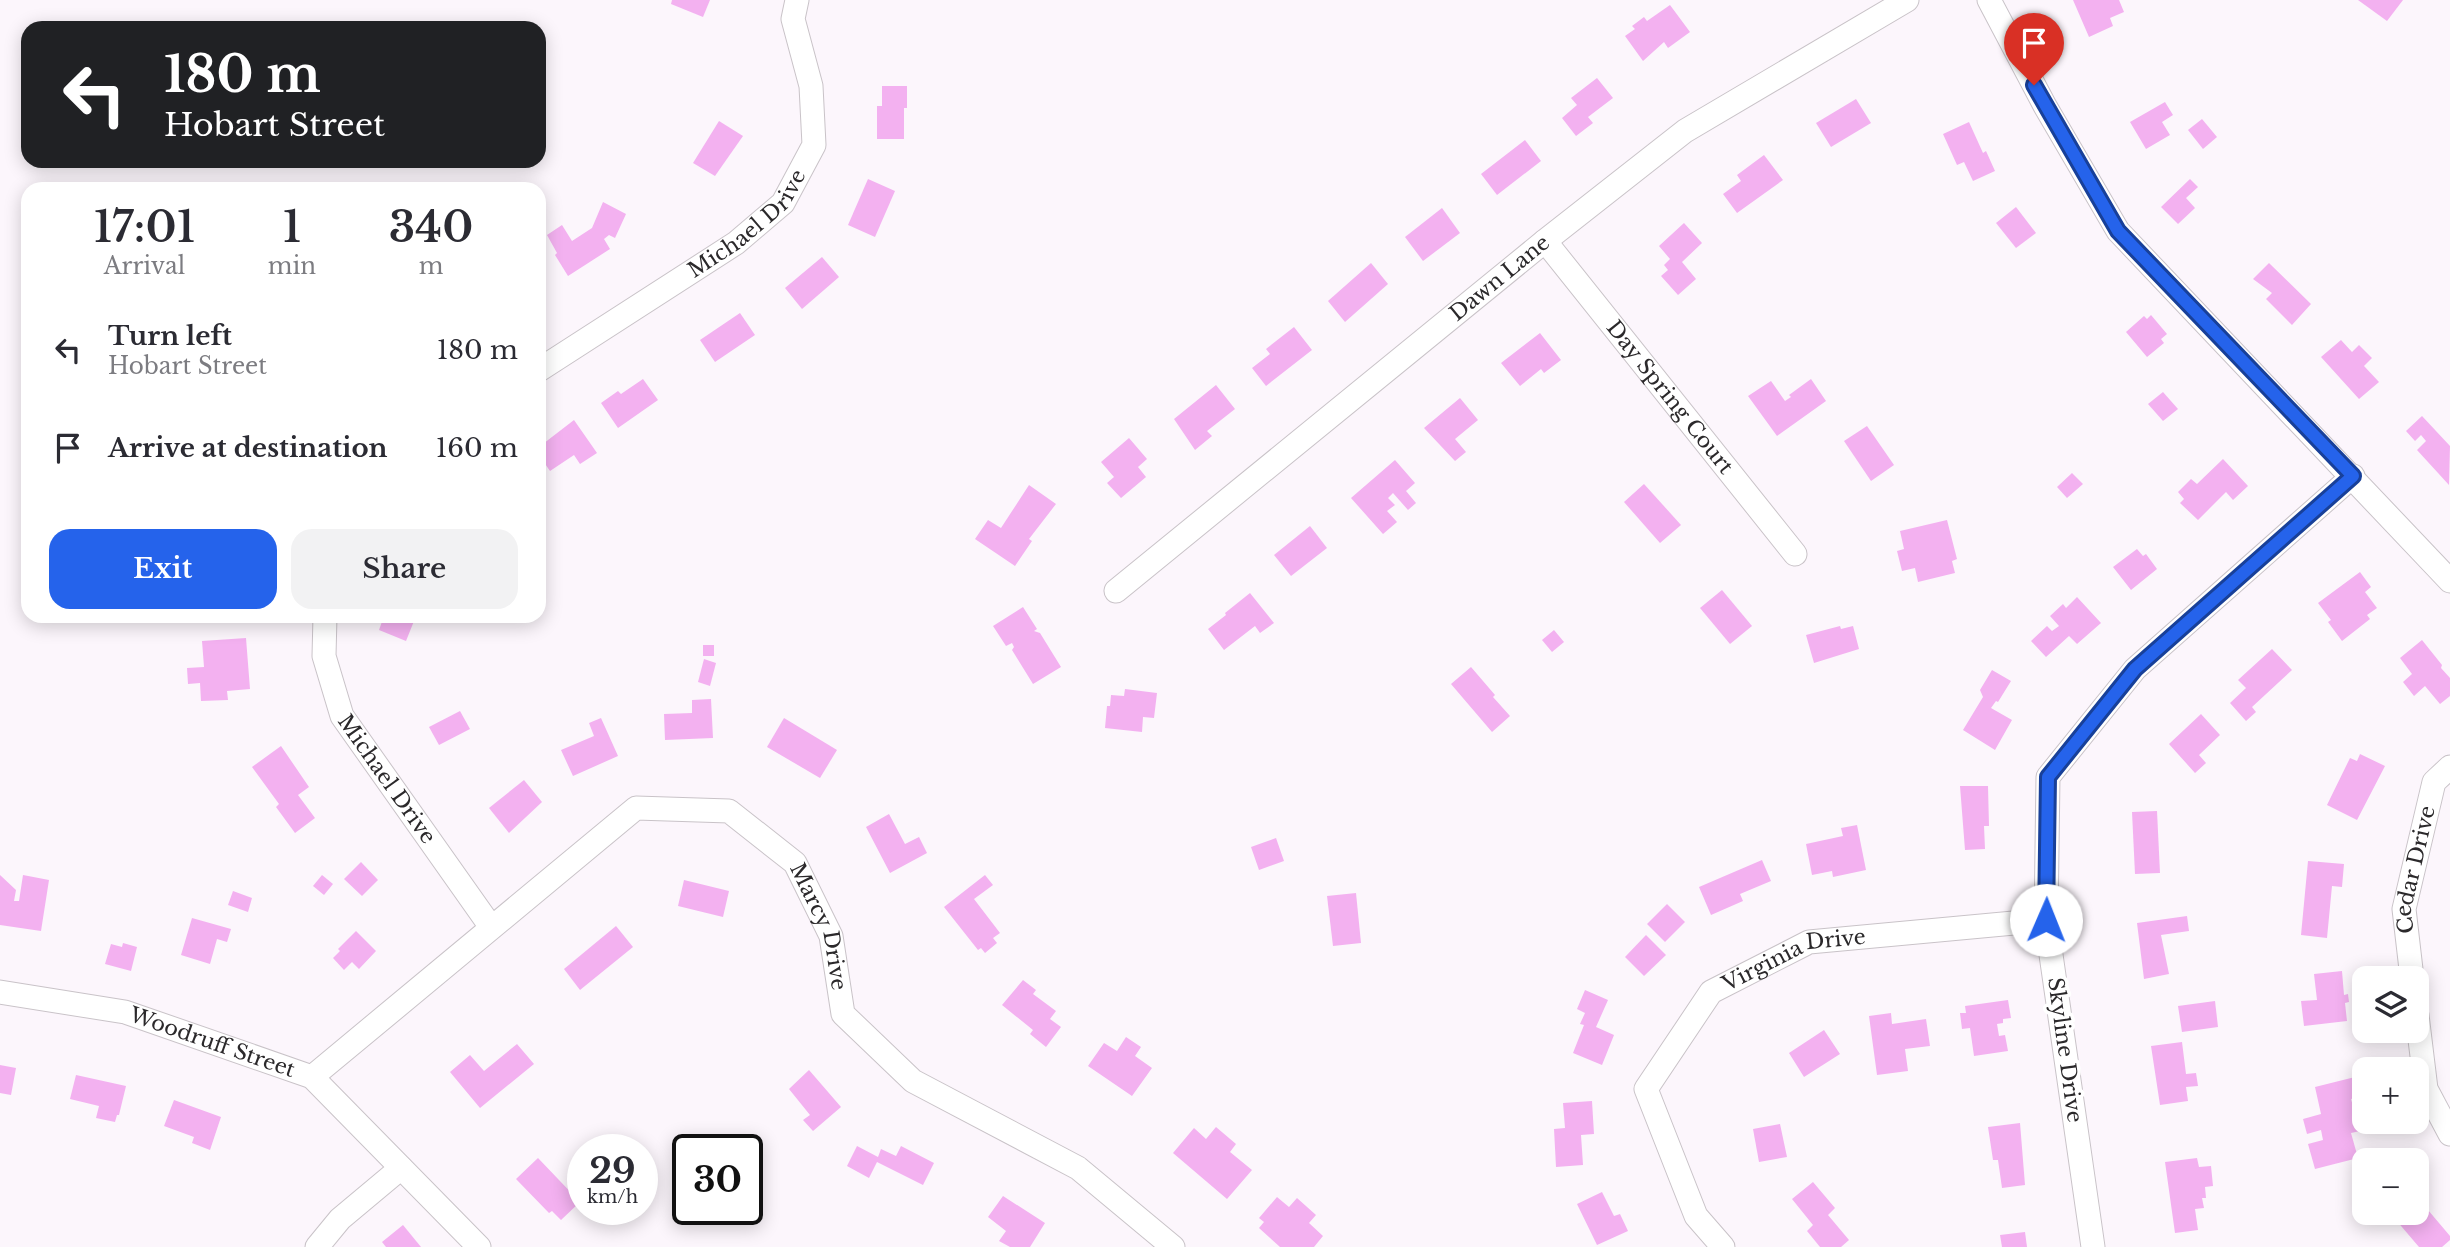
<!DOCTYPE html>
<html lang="en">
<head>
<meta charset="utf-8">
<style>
  :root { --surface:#fff; --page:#f2f2f3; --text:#2b2b33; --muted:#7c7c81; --accent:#2563eb }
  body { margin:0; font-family:"Libre Baskerville",serif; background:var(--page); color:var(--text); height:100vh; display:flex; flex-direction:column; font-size:26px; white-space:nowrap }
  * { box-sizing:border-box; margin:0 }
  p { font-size:23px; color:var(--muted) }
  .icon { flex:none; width:38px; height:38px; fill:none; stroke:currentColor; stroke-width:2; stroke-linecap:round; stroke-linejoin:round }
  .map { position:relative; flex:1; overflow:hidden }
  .sheet { position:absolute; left:21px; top:182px; width:525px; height:441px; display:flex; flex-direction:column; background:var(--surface); border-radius:21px; box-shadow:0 4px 18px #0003 }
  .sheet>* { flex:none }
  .hud { position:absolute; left:21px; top:21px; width:525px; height:147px; border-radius:21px; box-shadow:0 4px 18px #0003; background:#202124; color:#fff; overflow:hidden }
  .fabs { position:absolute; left:2352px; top:966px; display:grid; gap:14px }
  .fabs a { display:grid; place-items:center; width:77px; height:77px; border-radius:14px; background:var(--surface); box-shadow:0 4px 18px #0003; font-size:35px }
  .speed { position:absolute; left:567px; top:1134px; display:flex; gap:14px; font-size:35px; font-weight:700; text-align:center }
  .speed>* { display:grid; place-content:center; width:91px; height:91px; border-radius:50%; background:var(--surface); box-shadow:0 4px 18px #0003; line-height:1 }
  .speed small { font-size:18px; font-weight:400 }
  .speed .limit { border:4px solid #111; border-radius:10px; background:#fff; color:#111 }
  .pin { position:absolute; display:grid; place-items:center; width:60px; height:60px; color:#fff; margin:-72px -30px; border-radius:50% 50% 50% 0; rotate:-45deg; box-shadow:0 0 7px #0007 }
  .pin .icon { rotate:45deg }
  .me { position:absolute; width:77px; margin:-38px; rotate:1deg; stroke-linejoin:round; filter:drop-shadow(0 0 5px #0008) }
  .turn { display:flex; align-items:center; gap:24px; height:147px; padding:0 28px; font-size:32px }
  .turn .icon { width:91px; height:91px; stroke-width:2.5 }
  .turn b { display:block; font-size:49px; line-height:60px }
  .eta { display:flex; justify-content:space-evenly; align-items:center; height:119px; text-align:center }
  .eta b { font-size:42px; font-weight:600; line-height:49px }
  .button { display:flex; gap:14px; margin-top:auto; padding:14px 28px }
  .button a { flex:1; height:80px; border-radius:21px; background:var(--accent); color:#fff; font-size:28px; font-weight:600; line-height:80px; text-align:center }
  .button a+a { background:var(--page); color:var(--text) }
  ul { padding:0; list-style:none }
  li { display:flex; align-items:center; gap:21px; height:98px; padding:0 28px }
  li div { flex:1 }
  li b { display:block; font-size:26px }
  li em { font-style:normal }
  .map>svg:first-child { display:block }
  .building { fill:#f3b1f0 }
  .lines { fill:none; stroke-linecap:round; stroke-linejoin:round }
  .minor-casing { stroke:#c9c3c8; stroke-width:25 }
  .minor { stroke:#fff; stroke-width:23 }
  .route-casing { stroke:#184099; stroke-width:18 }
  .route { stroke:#2563eb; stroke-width:12 }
  .labels { text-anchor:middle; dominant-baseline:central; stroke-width:7; stroke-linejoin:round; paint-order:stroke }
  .street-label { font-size:21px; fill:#2b292b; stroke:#fff }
</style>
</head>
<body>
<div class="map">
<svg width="2450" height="1247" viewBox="0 0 2450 1247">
  <rect width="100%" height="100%" fill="#fcf6fc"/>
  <g class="building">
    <polygon points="672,0 710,0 703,17 671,4"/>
    <polygon points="2073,0 2119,0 2124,12 2110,18 2113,26 2089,37"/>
    <polygon points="2358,0 2403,0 2387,21"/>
    <polygon points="1670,5 1690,32 1668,48 1664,42 1643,61 1625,36 1635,29 1632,26 1644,17 1647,21"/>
    <polygon points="1597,78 1613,98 1588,117 1593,123 1576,136 1562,118 1577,105 1571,98"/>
    <polygon points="882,86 907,86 907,108 904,108 904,139 877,139 877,106 882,106"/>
    <polygon points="1856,99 1871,123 1831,147 1816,123"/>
    <polygon points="2165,102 2173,115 2162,122 2170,135 2146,149 2130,122"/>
    <polygon points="2202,119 2217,137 2203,149 2188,130"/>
    <polygon points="719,121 743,136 715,176 693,163"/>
    <polygon points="1969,122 1983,153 1986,151 1995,171 1973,181 1964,162 1957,165 1943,134"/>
    <polygon points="1525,140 1541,161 1497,195 1481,174"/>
    <polygon points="1764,155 1783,180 1737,213 1723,194 1741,181 1737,175"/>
    <polygon points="868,179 895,191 875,237 848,225"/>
    <polygon points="2190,179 2198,187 2186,198 2195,208 2178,224 2161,207"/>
    <polygon points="603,202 626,214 615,238 609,235 604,239 610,249 568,276 555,255 557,253 547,235 562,225 572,241 592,228"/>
    <polygon points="2016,207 2036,233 2016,248 1996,223"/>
    <polygon points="1442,208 1460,233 1423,261 1405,237"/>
    <polygon points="1684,223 1702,243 1682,262 1696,279 1678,295 1661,276 1668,270 1664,265 1670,259 1659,246"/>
    <polygon points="822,257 839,277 802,309 785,288"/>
    <polygon points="1371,263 1388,284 1345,322 1328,301"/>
    <polygon points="2269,263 2311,304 2292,325 2266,299 2272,293 2253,279"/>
    <polygon points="740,313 755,335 715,362 700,340"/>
    <polygon points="2151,315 2167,334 2161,339 2164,343 2147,357 2126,332 2144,316 2147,319"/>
    <polygon points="1294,327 1312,350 1266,386 1252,368 1270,354 1266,349"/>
    <polygon points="1540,333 1561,360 1544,373 1541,369 1520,386 1501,363"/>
    <polygon points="2341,340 2352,352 2359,345 2372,358 2364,366 2379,382 2359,399 2321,357"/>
    <polygon points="643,379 658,400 618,428 601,403 618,391 621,394"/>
    <polygon points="1811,379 1826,401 1777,436 1748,396 1771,381 1785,401 1791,397 1789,395"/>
    <polygon points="1216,385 1235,409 1207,431 1212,436 1195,450 1174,419"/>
    <polygon points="2163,392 2178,409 2163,421 2148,404"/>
    <polygon points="1460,398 1478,420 1455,439 1466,452 1455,461 1424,428"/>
    <polygon points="2422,416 2450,446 2449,485 2417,450 2426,441 2421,435 2415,441 2406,431"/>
    <polygon points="574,420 597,453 580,464 574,455 550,471 539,455 539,447"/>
    <polygon points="1867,426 1894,465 1871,481 1844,441"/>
    <polygon points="1129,438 1147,459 1138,467 1146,477 1121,498 1107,483 1114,477 1101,462"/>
    <polygon points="2223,459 2248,486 2233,500 2226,492 2198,520 2180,503 2184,499 2178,492 2191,479 2197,484"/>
    <polygon points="1395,460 1415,483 1406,491 1416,503 1408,510 1393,493 1388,498 1395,505 1387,511 1397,522 1383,534 1351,498"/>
    <polygon points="2072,473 2083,484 2067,498 2057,487"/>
    <polygon points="1644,484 1681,525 1660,543 1624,502"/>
    <polygon points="1029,485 1056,504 1029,539 1032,541 1015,566 975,539 988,520 1001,528"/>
    <polygon points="1947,520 1957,559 1952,561 1955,573 1918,582 1915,568 1902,571 1897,551 1904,549 1900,531"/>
    <polygon points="1310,526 1327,548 1291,576 1274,555"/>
    <polygon points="2137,549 2143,556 2146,554 2157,569 2131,590 2113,567"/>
    <polygon points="2360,572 2371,587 2365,592 2377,608 2367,615 2370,619 2342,641 2328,622 2331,620 2318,603"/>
    <polygon points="1722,590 1752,626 1730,644 1700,608"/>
    <polygon points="1250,593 1274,623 1260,633 1255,626 1224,650 1208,629 1226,615 1225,613"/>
    <polygon points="2077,597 2101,623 2077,644 2069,636 2046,657 2031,641 2047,626 2052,631 2059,626 2050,616 2063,604 2066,608"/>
    <polygon points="1023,607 1037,629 1034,631 1040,633 1061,667 1033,684 1012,650 1014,647 1012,643 1006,646 993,626"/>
    <polygon points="384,616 416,616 406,641 379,630"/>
    <polygon points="1840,626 1841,629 1853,626 1859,649 1814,663 1806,635"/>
    <polygon points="1554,630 1564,642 1552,652 1542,640"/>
    <polygon points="246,638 250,689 227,691 228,700 201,701 200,683 188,684 187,668 204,667 202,641"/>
    <polygon points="2422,640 2442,665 2441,668 2450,678 2450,696 2440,704 2425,686 2414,696 2403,682 2412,674 2400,658"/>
    <rect x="703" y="645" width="11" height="11"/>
    <polygon points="2272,649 2292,670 2252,707 2256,712 2246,721 2230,703 2246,688 2238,680"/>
    <polygon points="704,659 716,663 710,686 698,682"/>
    <polygon points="1471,667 1495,695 1493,697 1510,716 1492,732 1451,684"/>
    <polygon points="1992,670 2011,681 1998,702 1996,701 1991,708 2012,720 1995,750 1963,730 1983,697 1980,690"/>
    <polygon points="1125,689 1157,693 1154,718 1143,717 1142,732 1105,728 1107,706 1110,706 1111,695 1124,696"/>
    <polygon points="711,699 713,738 665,740 664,714 692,713 692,700"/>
    <polygon points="460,711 470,729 439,745 429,727"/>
    <polygon points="2201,714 2220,735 2199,755 2206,763 2195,773 2169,744"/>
    <polygon points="601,718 618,756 573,776 561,750 594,736 589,723"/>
    <polygon points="784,718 837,750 820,778 767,747"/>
    <polygon points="281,746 309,787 298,795 315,818 295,833 276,807 279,804 252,767"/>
    <polygon points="2360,754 2385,766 2357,820 2327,805 2350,758 2357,761"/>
    <polygon points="524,780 542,802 509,833 489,808"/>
    <polygon points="1960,786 1988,786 1989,826 1984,826 1985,849 1965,850"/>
    <polygon points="2157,811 2160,873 2135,874 2132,812"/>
    <polygon points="889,814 905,844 919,837 927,853 890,873 866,827"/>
    <polygon points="1857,825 1866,870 1833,877 1832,871 1812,875 1806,844 1843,836 1841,828"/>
    <polygon points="1276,838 1284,861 1259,870 1251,847"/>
    <polygon points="1762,860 1771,881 1740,894 1743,901 1711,915 1699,887"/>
    <polygon points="2308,861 2344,864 2342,887 2332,886 2327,938 2301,935"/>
    <polygon points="361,862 378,880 362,896 344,879"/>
    <polygon points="0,875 16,890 14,901 19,901 23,875 49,880 41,931 0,925"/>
    <polygon points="322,875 333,884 324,895 313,886"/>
    <polygon points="985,875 993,885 974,899 1000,933 993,938 997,943 985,953 981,948 978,950 944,907"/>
    <polygon points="684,880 729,891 723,917 678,906"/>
    <polygon points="233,891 252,898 248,912 228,905"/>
    <polygon points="1356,893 1361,943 1333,946 1327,896"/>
    <polygon points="1667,904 1685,922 1665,942 1647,924"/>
    <polygon points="2187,916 2189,931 2161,935 2169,974 2144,979 2137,923"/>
    <polygon points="192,918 231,929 227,942 217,939 210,964 181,955"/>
    <polygon points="616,926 633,947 580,990 564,969"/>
    <polygon points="356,931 376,951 359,969 352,962 344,970 333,958 340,951 338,949"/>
    <polygon points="1646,935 1666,955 1644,976 1625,957"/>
    <polygon points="123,943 137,947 131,971 105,964 111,944 122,947"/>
    <polygon points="2342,971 2344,995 2348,994 2349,1002 2345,1003 2347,1021 2304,1026 2301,1001 2317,1000 2314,974"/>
    <polygon points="1023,980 1036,990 1033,994 1056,1011 1050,1019 1061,1027 1046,1047 1030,1034 1033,1030 1002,1005"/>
    <polygon points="1585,990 1608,1000 1596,1027 1614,1035 1602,1065 1573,1053 1584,1025 1580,1024 1585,1013 1577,1009"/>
    <polygon points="2008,1000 2011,1018 2003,1019 2003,1023 1997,1024 1999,1036 2005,1035 2008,1051 1974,1056 1970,1028 1962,1029 1960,1013 1966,1013 1965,1006"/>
    <polygon points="2215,1001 2218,1027 2182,1032 2178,1006"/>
    <polygon points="1891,1013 1892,1024 1926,1019 1930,1046 1905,1049 1908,1071 1877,1075 1869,1016"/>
    <polygon points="1824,1030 1840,1054 1804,1077 1789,1053"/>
    <polygon points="1126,1037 1141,1047 1135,1056 1152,1068 1132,1096 1088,1066 1104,1043 1117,1051"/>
    <polygon points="2182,1042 2186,1074 2196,1073 2198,1086 2186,1087 2188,1101 2160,1105 2151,1046"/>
    <polygon points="517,1044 534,1064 480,1108 450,1072 470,1055 484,1071"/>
    <polygon points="0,1065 16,1068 11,1095 0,1093"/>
    <polygon points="809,1070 841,1107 813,1131 803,1120 810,1115 789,1089"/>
    <polygon points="76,1075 126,1086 119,1115 117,1115 115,1122 96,1118 99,1106 70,1099"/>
    <polygon points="2355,1077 2360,1097 2351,1099 2360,1131 2351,1133 2358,1158 2315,1169 2308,1144 2323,1140 2321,1130 2307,1134 2303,1119 2321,1114 2315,1087"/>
    <polygon points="174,1100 221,1117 210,1150 192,1143 194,1137 164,1126"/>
    <polygon points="1592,1101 1594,1134 1581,1135 1583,1165 1556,1167 1554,1129 1565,1128 1563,1103"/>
    <polygon points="2020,1123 2025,1185 2002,1188 1998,1160 1993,1160 1988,1127"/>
    <polygon points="1780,1124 1787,1157 1759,1162 1753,1129"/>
    <polygon points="1216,1127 1236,1144 1230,1152 1252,1170 1227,1199 1173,1153 1194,1128 1206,1139"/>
    <polygon points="857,1146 878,1157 881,1149 896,1156 901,1146 934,1163 923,1185 877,1162 869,1178 847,1166"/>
    <polygon points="538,1158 580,1202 561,1220 552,1211 549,1213 516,1179"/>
    <polygon points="2197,1158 2199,1167 2211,1166 2213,1186 2205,1187 2206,1198 2202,1198 2204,1208 2195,1209 2198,1230 2175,1233 2165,1162"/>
    <polygon points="1813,1182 1835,1208 1828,1215 1849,1240 1841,1247 1820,1247 1807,1231 1813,1225 1792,1199"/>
    <polygon points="1602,1192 1614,1216 1620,1214 1628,1231 1597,1245 1577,1204"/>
    <polygon points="1003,1196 1045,1223 1030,1247 1010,1247 999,1241 1006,1231 988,1217"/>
    <polygon points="1277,1197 1289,1207 1297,1198 1316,1215 1309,1223 1323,1236 1314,1247 1280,1247 1259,1228 1264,1222 1259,1218"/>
    <polygon points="2417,1197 2450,1236 2450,1240 2442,1247 2419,1247 2390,1213 2417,1213"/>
    <polygon points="403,1225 421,1247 386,1247 382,1242"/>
    <polygon points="2025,1232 2027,1247 2002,1247 2000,1235"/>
  </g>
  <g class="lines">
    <g class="minor-casing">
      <g id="minor">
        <polyline points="1989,0 2045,106 2118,231 2450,581"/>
        <path id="s1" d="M1545 241 1795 554"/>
        <path id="s2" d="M539 370 736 243 783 203 814 145 811 86 793 19 797 0"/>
        <path id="s3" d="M1116 591 1545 241 1685 131 1907 0"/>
        <path id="s4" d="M325 616 324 656 342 716 491 927"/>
        <path id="s5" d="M2412 978 2404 909 2434 782 2450 767"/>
        <path id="s6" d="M0 992 125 1012 312 1077 479 1247"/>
        <polyline points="2417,1015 2426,1089 2450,1134"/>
        <path id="s7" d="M312 1077 636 808 729 811 795 863 831 936 843 1014 913 1081 1078 1168 1173 1247"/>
        <polyline points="317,1247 340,1219 401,1168"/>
        <path id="s8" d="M1723 1247 1696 1216 1646 1089 1711 992 1809 942 2046 920"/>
        <polyline points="2093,1247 2046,920 2048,777 2135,669 2353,476"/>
      </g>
    </g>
    <use href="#minor" class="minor"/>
  </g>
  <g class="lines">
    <g class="route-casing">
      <polyline id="route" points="2034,85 2118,231 2353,476 2135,669 2048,777 2046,920"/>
    </g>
    <use href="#route" class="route"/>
  </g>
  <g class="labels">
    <g class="street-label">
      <text stroke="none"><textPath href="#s2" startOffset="256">Michael Drive</textPath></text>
      <text stroke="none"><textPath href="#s3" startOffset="495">Dawn Lane</textPath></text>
      <text stroke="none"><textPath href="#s1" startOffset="200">Day Spring Court</textPath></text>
      <text stroke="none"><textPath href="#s4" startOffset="180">Michael Drive</textPath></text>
      <text stroke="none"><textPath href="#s5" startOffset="110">Cedar Drive</textPath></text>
      <text stroke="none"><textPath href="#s7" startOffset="667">Marcy Drive</textPath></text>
      <text stroke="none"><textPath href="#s8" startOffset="385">Virginia Drive</textPath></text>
      <text stroke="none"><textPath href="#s6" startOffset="219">Woodruff Street</textPath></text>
      <text transform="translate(2065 1050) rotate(82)">Skyline Drive</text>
    </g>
  </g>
</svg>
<div class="fabs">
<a><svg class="icon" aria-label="layers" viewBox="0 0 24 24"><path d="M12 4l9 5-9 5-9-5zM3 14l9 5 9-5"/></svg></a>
<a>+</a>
<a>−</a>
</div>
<div class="speed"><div>29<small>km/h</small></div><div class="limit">30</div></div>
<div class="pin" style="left:2034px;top:85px;background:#d93025"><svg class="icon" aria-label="arrive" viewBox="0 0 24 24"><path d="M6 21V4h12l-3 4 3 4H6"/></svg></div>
<svg class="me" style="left:2046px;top:920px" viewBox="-20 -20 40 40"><circle r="19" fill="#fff"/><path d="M0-13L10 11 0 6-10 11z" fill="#2563eb"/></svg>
<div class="hud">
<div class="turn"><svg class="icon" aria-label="left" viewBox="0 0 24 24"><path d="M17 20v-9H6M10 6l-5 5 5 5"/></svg><div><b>180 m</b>Hobart Street</div></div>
</div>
<section class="sheet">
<div class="eta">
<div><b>17:01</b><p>Arrival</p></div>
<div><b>1</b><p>min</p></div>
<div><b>340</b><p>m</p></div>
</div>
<ul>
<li><svg class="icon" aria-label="left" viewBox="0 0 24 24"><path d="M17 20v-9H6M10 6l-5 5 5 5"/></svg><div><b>Turn left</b><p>Hobart Street</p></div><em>180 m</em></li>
<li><svg class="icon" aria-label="arrive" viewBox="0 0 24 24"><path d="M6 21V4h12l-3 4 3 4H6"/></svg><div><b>Arrive at destination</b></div><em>160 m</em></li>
</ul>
<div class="button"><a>Exit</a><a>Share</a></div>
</section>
</div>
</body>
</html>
